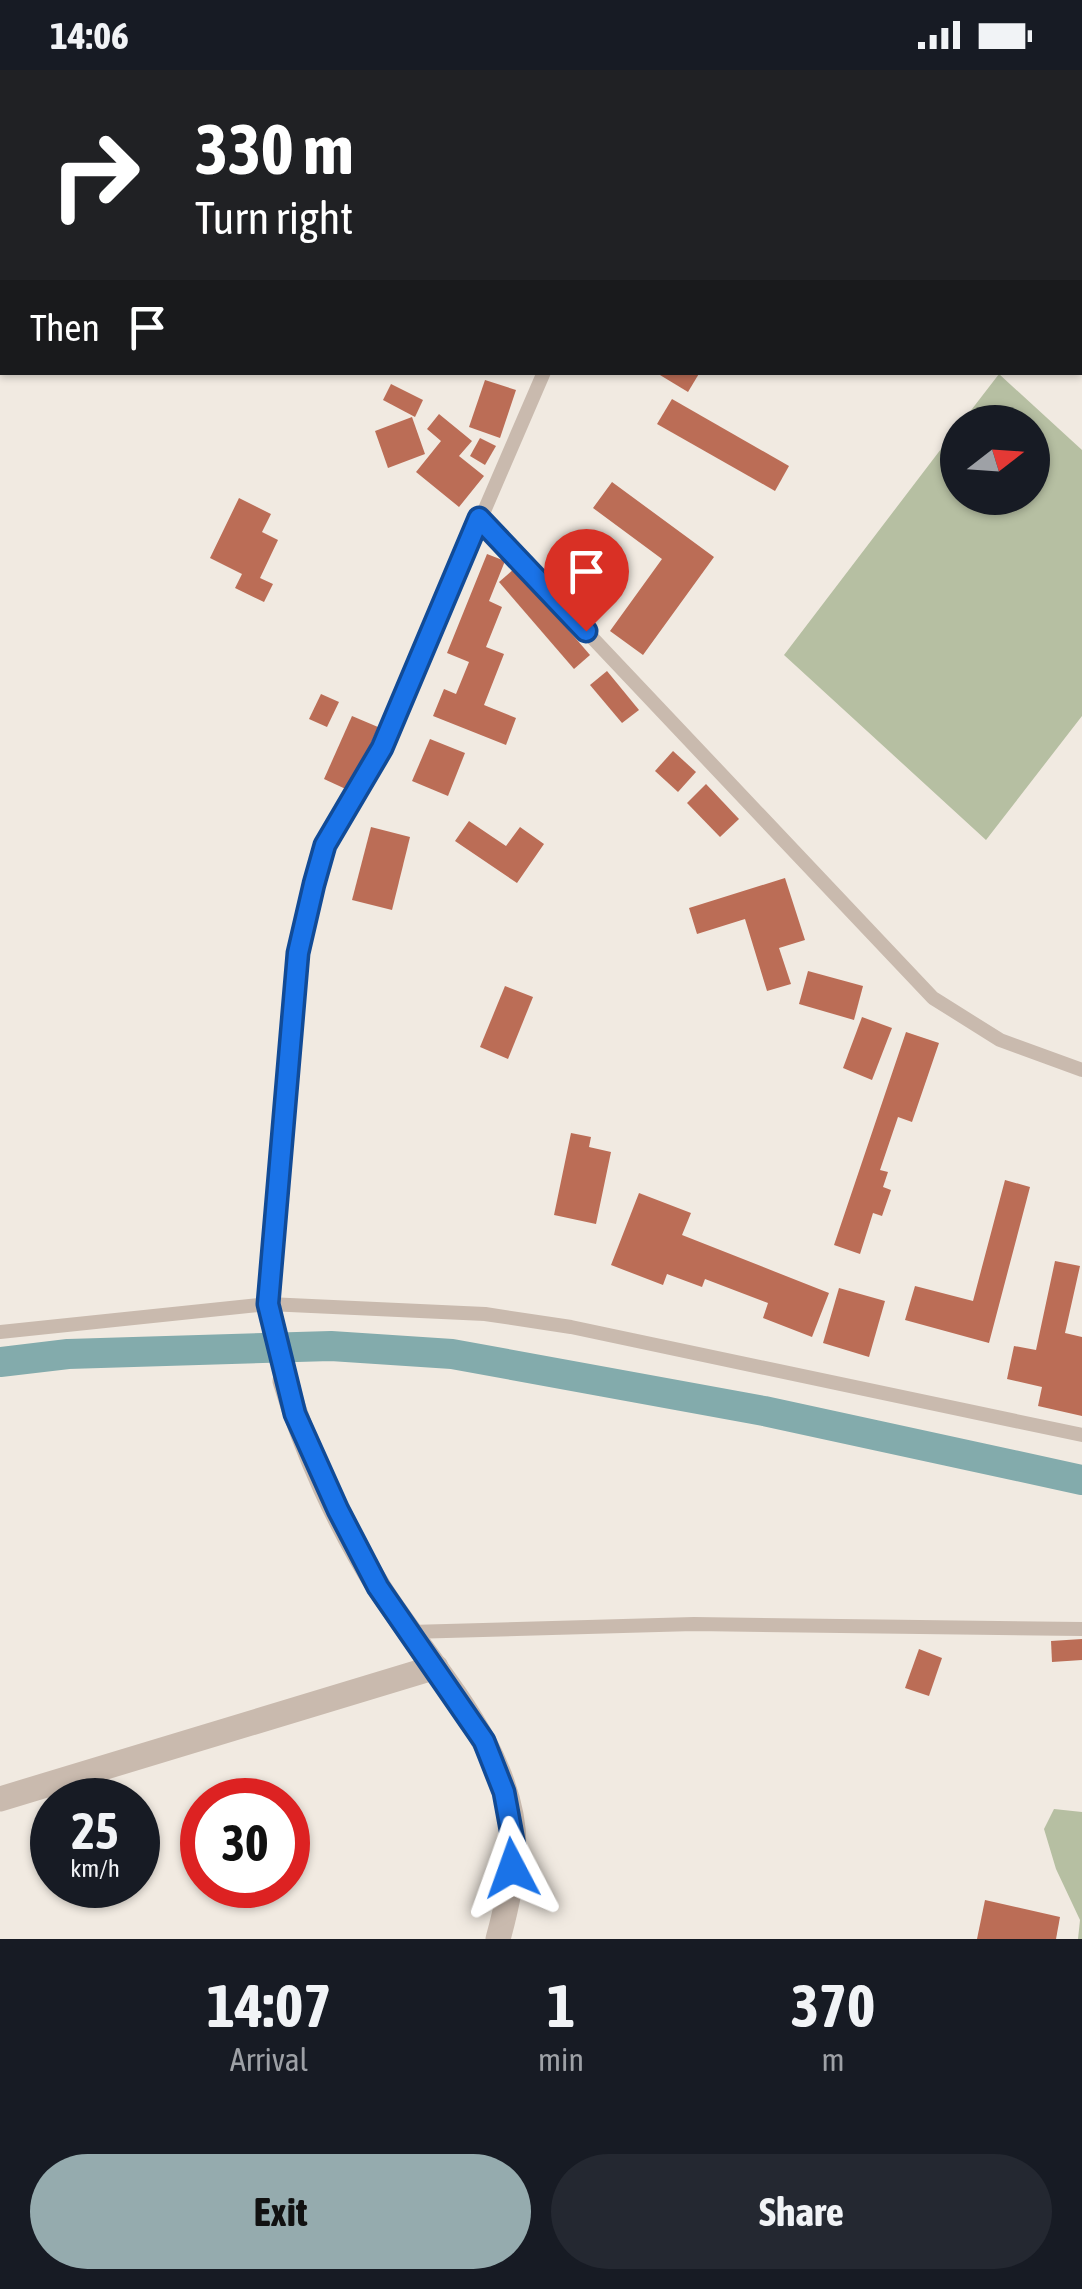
<!DOCTYPE html>
<html lang="en">
<head>
<meta charset="utf-8">
<style>
  :root { --surface:#171b24; --page:#242831; --text:#f1f3f6; --muted:#9ea1a6; --accent:#95abae }
  body { margin:0; font-family:"Asap Condensed",sans-serif; background:var(--page); color:var(--text); height:100vh; display:flex; flex-direction:column; font-size:38px; white-space:nowrap }
  * { box-sizing:border-box; margin:0 }
  p { font-size:32px; color:var(--muted) }
  .icon { flex:none; width:55px; height:55px; fill:none; stroke:currentColor; stroke-width:2; stroke-linecap:round; stroke-linejoin:round }
  .map { position:relative; height:1869px; overflow:hidden }
  .drawer { display:flex; flex-direction:column; background:var(--surface); flex:1 }
  .drawer>* { flex:none }
  .hud { position:absolute; left:0px; top:0px; width:1082px; height:305px; box-shadow:0 2px 8px #0004; background:#202124; color:#fff; overflow:hidden }
  .needle { width:65px; rotate:73deg }
  .fabs { position:absolute; left:940px; top:335px; display:grid; gap:20px }
  .fabs a { display:grid; place-items:center; width:110px; height:110px; border-radius:50%; background:var(--surface); box-shadow:0 2px 8px #0004; font-size:50px }
  .speed { position:absolute; left:30px; top:1708px; display:flex; gap:20px; font-size:50px; font-weight:700; text-align:center }
  .speed>* { display:grid; place-content:center; width:130px; height:130px; border-radius:50%; background:var(--surface); box-shadow:0 2px 8px #0004; line-height:1 }
  .speed small { font-size:25px; font-weight:400 }
  .speed .limit { border:15px solid #d22; background:#fff; color:#111 }
  .pin { position:absolute; display:grid; place-items:center; width:85px; height:85px; color:#fff; margin:-102px -42px; border-radius:50% 50% 50% 0; rotate:-45deg; box-shadow:0 0 10px #0007 }
  .pin .icon { rotate:45deg }
  .me { position:absolute; width:110px; margin:-55px; rotate:356deg; stroke-linejoin:round; filter:drop-shadow(0 0 8px #0008) }
  .turn { display:flex; align-items:center; gap:35px; height:210px; padding:0 30px; font-size:45px }
  .turn .icon { width:130px; height:130px; stroke-width:2.5 }
  .turn b { display:block; font-size:70px; line-height:85px }
  .then { display:flex; align-items:center; height:95px; padding:0 30px; background:#0003; gap:20px; font-size:38px }
  .eta { display:flex; justify-content:space-evenly; align-items:center; height:170px; text-align:center }
  .eta b { font-size:60px; font-weight:700; line-height:70px }
  .cta { display:flex; gap:20px; margin-top:auto; padding:20px 30px }
  .cta a { flex:1; height:115px; border-radius:60px; background:var(--accent); color:#111; font-size:40px; font-weight:700; line-height:115px; text-align:center }
  .cta a+a { background:var(--page); color:var(--text) }
  .status { display:flex; justify-content:space-between; align-items:center; height:70px; padding:0 50px; background:var(--surface); direction:ltr }
  .status svg { height:28px; fill:currentColor }
  .map>svg:first-child { display:block }
  .green { fill:#b6bfa2 }
  .lines { fill:none; stroke-linecap:round; stroke-linejoin:round }
  .canal { stroke:#83abac; stroke-width:30 }
  .building { fill:#bb6d56 }
  .service { stroke:#c9baae; stroke-width:14 }
  .minor { stroke:#c9baae; stroke-width:25 }
  .route-casing { stroke:#114b97; stroke-width:25 }
  .route { stroke:#1a73e8; stroke-width:18 }
</style>
</head>
<body>
<div class="status"><b>14:06</b><svg viewBox="0 0 49 12"><path d="M0 12V9h3v3zM5 12V6h3v6zM10 12V3h3v9zM15 12V0h3v12zM26 1h20v11H26zM47 4h2v5h-2z"/></svg></div>
<div class="map">
<svg width="1082" height="1869" viewBox="0 0 1082 1869">
  <rect width="100%" height="100%" fill="#f1eae1"/>
  <g class="green">
    <polygon points="999,304 1082,380 1082,646 986,770 784,585 957,358 958,428 1032,428 1032,352 962,352"/>
    <polygon points="1054,1739 1082,1742 1082,1869 1078,1869 1080,1850 1056,1799 1044,1759"/>
  </g>
  <g class="lines">
    <polyline class="canal" points="0,1292 68,1284 331,1276 452,1284 764,1341 1082,1410"/>
  </g>
  <g class="building">
    <polygon points="655,302 700,302 688,322"/>
    <polygon points="485,310 516,320 500,368 469,357"/>
    <polygon points="391,314 423,330 415,347 383,330"/>
    <polygon points="672,329 789,396 775,421 657,354"/>
    <polygon points="439,344 472,371 459,386 484,406 459,437 416,402 441,371 427,359"/>
    <polygon points="412,347 425,384 388,398 375,361"/>
    <polygon points="480,368 496,376 485,395 470,386"/>
    <polygon points="612,412 714,487 643,585 610,561 662,489 593,438"/>
    <polygon points="239,428 271,444 262,462 278,470 260,508 273,514 264,532 235,518 242,504 210,488"/>
    <polygon points="487,484 505,491 489,531 502,537 486,577 504,584 484,635 516,648 506,675 433,646 444,619 456,624 469,592 447,583"/>
    <polygon points="515,498 590,585 574,599 499,512"/>
    <polygon points="607,601 639,640 622,653 590,615"/>
    <polygon points="321,624 339,632 327,657 309,649"/>
    <polygon points="352,646 378,657 350,721 324,709"/>
    <polygon points="430,669 465,683 448,726 412,711"/>
    <polygon points="673,681 696,702 678,722 655,701"/>
    <polygon points="706,714 739,749 720,767 687,733"/>
    <polygon points="469,751 506,776 520,757 544,774 517,813 455,771"/>
    <polygon points="371,757 410,767 392,840 352,830"/>
    <polygon points="785,808 805,870 779,878 791,914 767,921 745,849 697,864 689,838"/>
    <polygon points="808,901 863,916 854,950 799,934"/>
    <polygon points="505,916 533,927 508,989 480,977"/>
    <polygon points="862,947 892,958 872,1010 843,998"/>
    <polygon points="906,962 939,973 912,1052 898,1047 880,1100 888,1102 883,1117 891,1120 882,1146 873,1143 860,1184 834,1175"/>
    <polygon points="571,1063 591,1067 589,1077 611,1082 596,1154 554,1145"/>
    <polygon points="1005,1110 1030,1117 989,1273 905,1250 915,1216 973,1231"/>
    <polygon points="639,1123 691,1143 682,1165 829,1223 812,1267 763,1248 768,1233 705,1209 702,1217 667,1204 663,1215 611,1195"/>
    <polygon points="1055,1191 1080,1196 1065,1263 1082,1267 1082,1346 1038,1336 1042,1317 1007,1309 1014,1276 1036,1280"/>
    <polygon points="839,1218 885,1231 869,1287 823,1273"/>
    <polygon points="1082,1569 1082,1590 1052,1592 1051,1571"/>
    <polygon points="919,1579 942,1588 929,1626 905,1618"/>
    <polygon points="985,1830 1060,1847 1056,1869 977,1869"/>
  </g>
  <g class="lines">
    <g class="service">
      <polyline points="671,2 672,0"/>
      <polyline points="479,448 933,928 1000,970 1082,1000"/>
      <polyline points="0,1262 268,1234 485,1244 571,1257 1082,1365"/>
      <polyline points="285,1311 268,1234 298,883 314,813 325,775 382,678 544,302"/>
      <polyline points="410,1562 694,1554 1082,1559"/>
    </g>
    <g class="minor">
      <path d="M285 1311C306 1382 340 1456 380 1519 428 1595 516 1682 514 1779 513 1809 506 1840 498 1869"/>
      <polyline points="0,1729 436,1597"/>
    </g>
  </g>
  <g class="lines">
    <g class="route-casing">
      <polyline id="route" points="512,1798 514,1776 504,1722 484,1671 378,1517 338,1440 295,1344 268,1234 298,883 314,814 325,775 382,678 479,448 586,561"/>
    </g>
    <use href="#route" class="route"/>
  </g>
</svg>
<div class="fabs">
<a><svg class="needle" viewBox="-14 -14 28 28"><path d="M0-13l5 13h-10z" fill="#e53935"/><path d="M0 13l5-13h-10z" fill="#9ea1a6"/></svg></a>
</div>
<div class="speed"><div>25<small>km/h</small></div><div class="limit">30</div></div>
<div class="pin" style="left:586px;top:561px;background:#d93025"><svg class="icon" aria-label="arrive" viewBox="0 0 24 24"><path d="M6 21V4h12l-3 4 3 4H6"/></svg></div>
<svg class="me" style="left:512px;top:1798px" viewBox="-20 -20 40 40"><path d="M0-17L14 15 0 8-14 15z" fill="#1a73e8" stroke="#fff" stroke-width="4"/></svg>
<div class="hud">
<div class="turn"><svg class="icon" aria-label="right" viewBox="0 0 24 24"><path d="M7 20v-9h11M14 6l5 5-5 5"/></svg><div><b>330 m</b>Turn right</div></div>
<div class="then">Then<svg class="icon" aria-label="arrive" viewBox="0 0 24 24"><path d="M6 21V4h12l-3 4 3 4H6"/></svg></div>
</div>
</div>
<section class="drawer">
<div class="eta">
<div><b>14:07</b><p>Arrival</p></div>
<div><b>1</b><p>min</p></div>
<div><b>370</b><p>m</p></div>
</div>
<div class="cta"><a>Exit</a><a>Share</a></div>
</section>
</body>
</html>
